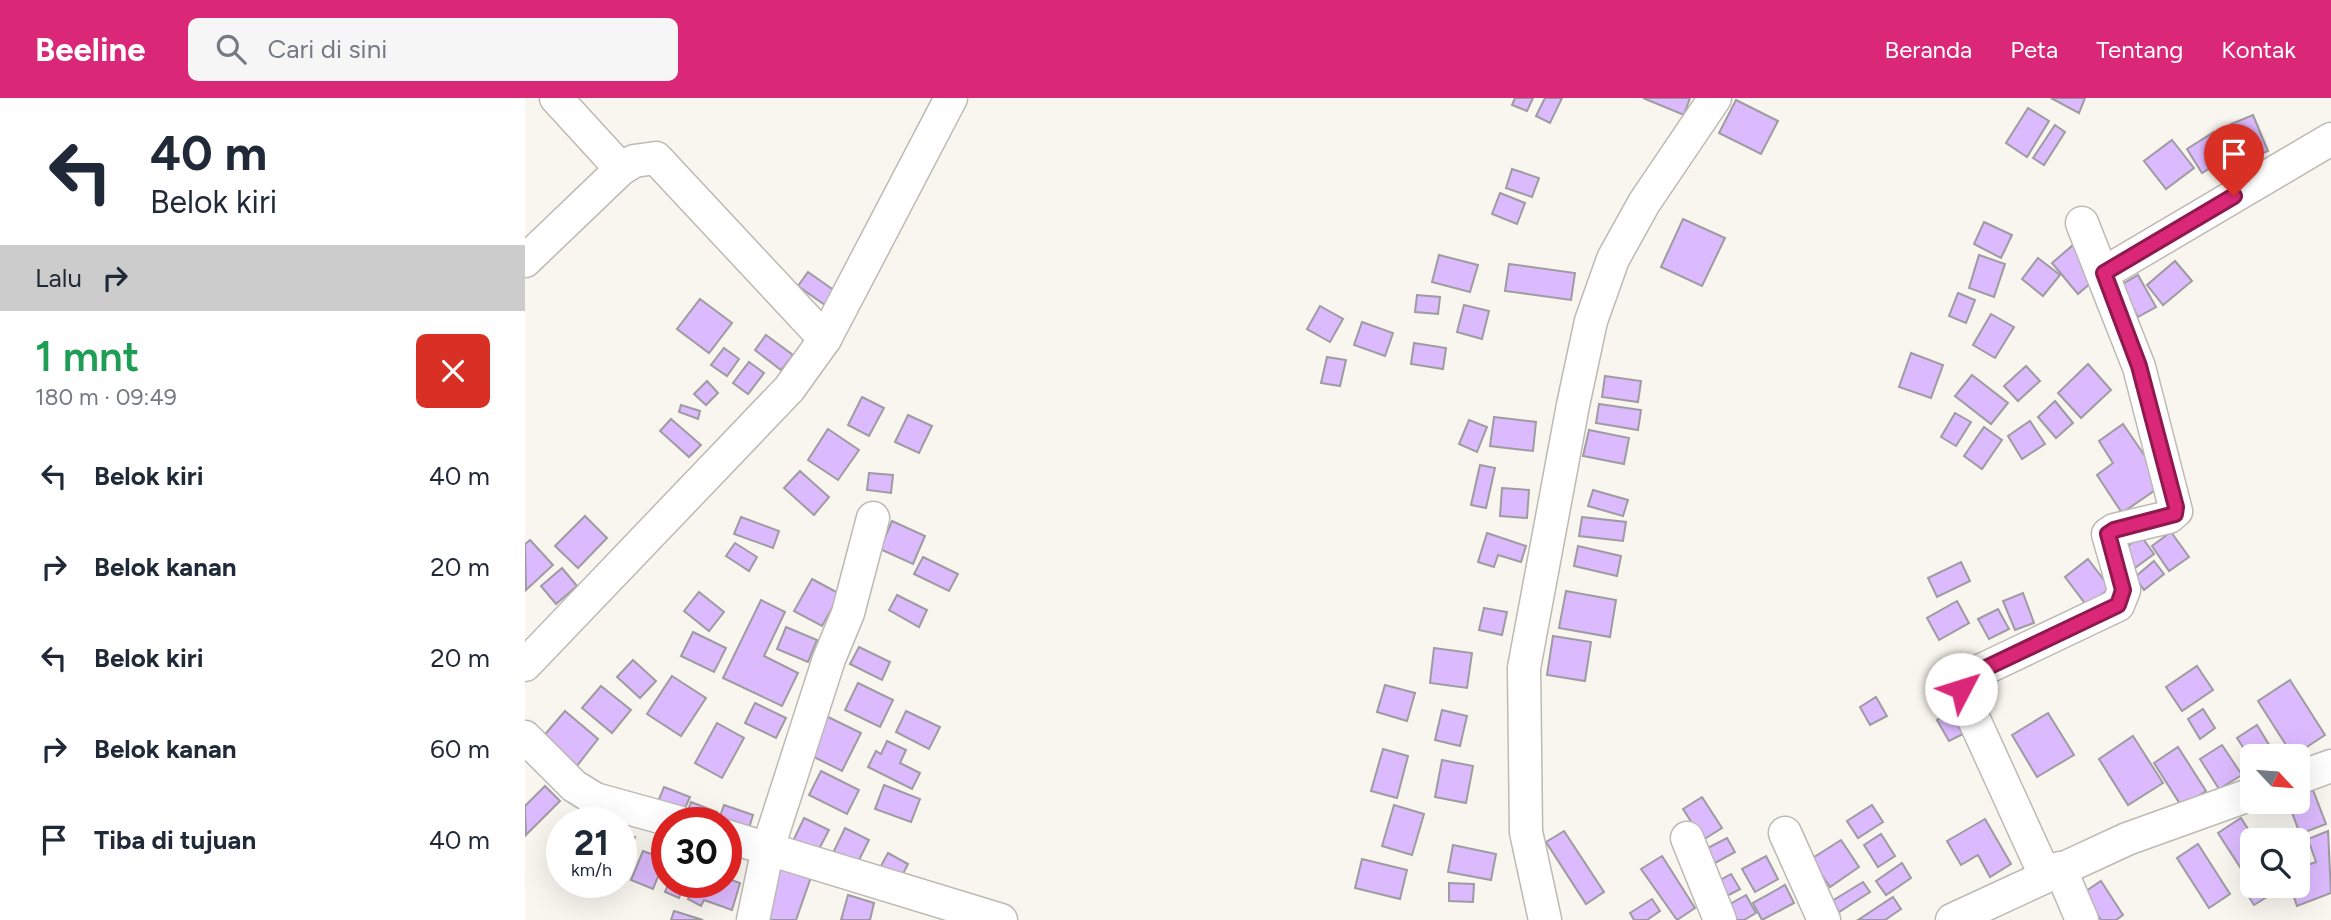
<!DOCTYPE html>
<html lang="id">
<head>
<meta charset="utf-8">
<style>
  :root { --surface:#fff; --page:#f6f6f7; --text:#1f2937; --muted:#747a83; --accent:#db2777 }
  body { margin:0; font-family:Figtree,sans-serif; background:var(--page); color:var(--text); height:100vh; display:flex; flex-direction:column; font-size:26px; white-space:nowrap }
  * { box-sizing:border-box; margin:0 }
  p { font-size:23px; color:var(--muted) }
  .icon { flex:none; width:38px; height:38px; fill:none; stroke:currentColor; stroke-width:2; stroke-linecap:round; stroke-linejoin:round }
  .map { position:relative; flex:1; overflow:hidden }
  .details { display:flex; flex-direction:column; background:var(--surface); width:525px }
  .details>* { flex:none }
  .top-card { background:#fff; color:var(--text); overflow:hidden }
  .needle { width:46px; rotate:116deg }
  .tools { position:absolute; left:1715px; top:646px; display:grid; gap:14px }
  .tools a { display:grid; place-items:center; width:70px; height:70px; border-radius:10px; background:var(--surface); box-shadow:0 7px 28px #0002; font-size:35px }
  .speed { position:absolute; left:21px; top:709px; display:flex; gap:14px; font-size:35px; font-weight:700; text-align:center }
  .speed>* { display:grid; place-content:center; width:91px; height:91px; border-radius:50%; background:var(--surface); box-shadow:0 7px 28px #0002; line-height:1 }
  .speed small { font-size:18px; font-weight:400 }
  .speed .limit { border:10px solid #d22; background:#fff; color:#111 }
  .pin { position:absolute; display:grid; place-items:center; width:60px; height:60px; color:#fff; margin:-72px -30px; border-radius:50% 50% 50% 0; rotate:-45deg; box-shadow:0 0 7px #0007 }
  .pin .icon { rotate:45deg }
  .me { position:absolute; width:77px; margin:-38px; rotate:50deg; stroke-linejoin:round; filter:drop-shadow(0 0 5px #0008) }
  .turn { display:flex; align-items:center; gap:24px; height:147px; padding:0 35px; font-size:32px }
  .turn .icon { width:91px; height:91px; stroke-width:2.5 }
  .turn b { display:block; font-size:49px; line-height:60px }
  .then { display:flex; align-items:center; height:66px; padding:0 35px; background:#0003; gap:14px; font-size:26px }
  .round { display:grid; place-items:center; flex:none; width:74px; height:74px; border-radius:10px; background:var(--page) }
  .summary { display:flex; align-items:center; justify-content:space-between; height:119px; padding:0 35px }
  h1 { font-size:42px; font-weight:600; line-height:52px; color:#1e9e55 }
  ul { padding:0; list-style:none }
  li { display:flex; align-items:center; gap:21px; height:91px; padding:0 35px }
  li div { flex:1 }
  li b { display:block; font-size:26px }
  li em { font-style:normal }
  header { display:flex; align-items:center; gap:42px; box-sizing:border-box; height:98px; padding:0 35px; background:var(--accent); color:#fff }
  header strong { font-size:33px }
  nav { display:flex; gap:38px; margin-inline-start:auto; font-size:24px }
  .search { width:490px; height:63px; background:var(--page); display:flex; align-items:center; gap:18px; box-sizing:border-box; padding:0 24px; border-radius:10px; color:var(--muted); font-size:26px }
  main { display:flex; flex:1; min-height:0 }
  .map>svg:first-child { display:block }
  .building { fill:#dcbafe; stroke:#9e9ba1; stroke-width:2 }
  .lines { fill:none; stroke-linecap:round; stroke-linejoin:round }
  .street-casing { stroke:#bdb9b4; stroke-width:35 }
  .street { stroke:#fff; stroke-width:32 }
  .route-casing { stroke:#8e194d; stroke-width:18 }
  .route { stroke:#db2777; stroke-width:12 }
</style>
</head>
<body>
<header>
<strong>Beeline</strong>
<div class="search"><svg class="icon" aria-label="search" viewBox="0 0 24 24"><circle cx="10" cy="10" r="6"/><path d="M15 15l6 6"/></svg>Cari di sini</div>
<nav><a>Beranda</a><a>Peta</a><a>Tentang</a><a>Kontak</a></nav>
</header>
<main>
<section class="details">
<div class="top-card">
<div class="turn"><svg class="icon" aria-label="left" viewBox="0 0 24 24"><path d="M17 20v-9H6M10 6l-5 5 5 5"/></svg><div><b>40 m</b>Belok kiri</div></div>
<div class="then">Lalu<svg class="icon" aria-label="right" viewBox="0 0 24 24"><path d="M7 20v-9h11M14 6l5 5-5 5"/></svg></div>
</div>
<div class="summary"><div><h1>1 mnt</h1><p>180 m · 09:49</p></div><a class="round" style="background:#d93025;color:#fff"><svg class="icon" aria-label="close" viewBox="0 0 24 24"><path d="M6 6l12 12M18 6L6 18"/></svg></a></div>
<ul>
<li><svg class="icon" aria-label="left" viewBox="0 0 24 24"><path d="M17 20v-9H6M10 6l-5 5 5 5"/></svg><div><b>Belok kiri</b></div><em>40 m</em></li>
<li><svg class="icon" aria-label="right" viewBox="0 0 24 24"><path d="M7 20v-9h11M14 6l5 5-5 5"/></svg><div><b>Belok kanan</b></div><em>20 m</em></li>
<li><svg class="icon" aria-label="left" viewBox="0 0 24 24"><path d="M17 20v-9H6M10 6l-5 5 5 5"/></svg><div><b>Belok kiri</b></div><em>20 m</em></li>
<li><svg class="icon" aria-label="right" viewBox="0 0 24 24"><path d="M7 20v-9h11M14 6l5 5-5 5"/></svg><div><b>Belok kanan</b></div><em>60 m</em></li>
<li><svg class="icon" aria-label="arrive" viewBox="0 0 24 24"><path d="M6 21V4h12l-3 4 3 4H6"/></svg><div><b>Tiba di tujuan</b></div><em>40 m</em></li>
</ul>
</section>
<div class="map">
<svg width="1806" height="822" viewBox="0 0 1806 822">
  <rect width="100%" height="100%" fill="#f9f5ef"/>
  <g class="building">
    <polygon points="990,0 1008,0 1002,13 987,7"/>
    <polygon points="1020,0 1037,0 1025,25 1011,18"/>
    <polygon points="1118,0 1165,0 1159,17"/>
    <polygon points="1526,0 1560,0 1554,15"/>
    <polygon points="1211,2 1253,23 1236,56 1194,35"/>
    <polygon points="1503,10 1524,23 1502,59 1481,45"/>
    <polygon points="1728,17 1743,53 1721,62 1706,26"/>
    <polygon points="1530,27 1540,34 1519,67 1508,60"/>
    <polygon points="1689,34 1704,58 1677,75 1662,51"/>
    <polygon points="1647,42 1669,70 1641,91 1619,63"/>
    <polygon points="987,71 1014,80 1007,99 981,90"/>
    <polygon points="975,95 1000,105 992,126 967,116"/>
    <polygon points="1158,121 1200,140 1177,188 1136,169"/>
    <polygon points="1459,124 1487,137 1476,160 1449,146"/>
    <polygon points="1548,147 1574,178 1553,196 1527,165"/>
    <polygon points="914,157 953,167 945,194 907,184"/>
    <polygon points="1454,157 1480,166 1469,199 1444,190"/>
    <polygon points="1513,160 1535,177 1518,198 1497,181"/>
    <polygon points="1650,163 1667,183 1638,207 1622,187"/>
    <polygon points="984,166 1050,175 1046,202 980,193"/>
    <polygon points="283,174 310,193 300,207 273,188"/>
    <polygon points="1613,177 1631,209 1613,219 1596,187"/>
    <polygon points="1433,195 1450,202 1441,225 1424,218"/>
    <polygon points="892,197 915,199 913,216 890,214"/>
    <polygon points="175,201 207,225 184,255 152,231"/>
    <polygon points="939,207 964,213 957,241 932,234"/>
    <polygon points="795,208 818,221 805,244 782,231"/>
    <polygon points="1466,216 1489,229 1470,260 1448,247"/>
    <polygon points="837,224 868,235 860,258 829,247"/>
    <polygon points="241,237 268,257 256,272 230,252"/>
    <polygon points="889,245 921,250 918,271 886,266"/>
    <polygon points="199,250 214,261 202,278 186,267"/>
    <polygon points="1386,255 1418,267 1406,300 1374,289"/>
    <polygon points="802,259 821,262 815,288 796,285"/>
    <polygon points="224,264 239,275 223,296 208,285"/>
    <polygon points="1563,266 1586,292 1556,320 1533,295"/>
    <polygon points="1501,268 1515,283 1493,303 1479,288"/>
    <polygon points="1447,277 1483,305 1466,326 1430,298"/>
    <polygon points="1080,278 1116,283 1113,304 1077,299"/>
    <polygon points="182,283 193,295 181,307 169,296"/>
    <polygon points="337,299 359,310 344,338 323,327"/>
    <polygon points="1530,303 1548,325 1531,340 1513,319"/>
    <polygon points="1074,306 1116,312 1113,332 1071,325"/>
    <polygon points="156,307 175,313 173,321 154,314"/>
    <polygon points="1430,315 1446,324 1431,348 1416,339"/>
    <polygon points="383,317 407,328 394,355 370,344"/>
    <polygon points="969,319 1011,324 1008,353 965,348"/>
    <polygon points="146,321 176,347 164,359 135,333"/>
    <polygon points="944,322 962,329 952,354 934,346"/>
    <polygon points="1505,323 1520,346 1497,361 1483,338"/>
    <polygon points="1598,326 1639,386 1597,415 1572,377 1588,365 1574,343"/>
    <polygon points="1459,329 1477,342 1457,371 1439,358"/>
    <polygon points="303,331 334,352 313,382 283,362"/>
    <polygon points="1064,332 1104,340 1099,366 1058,358"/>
    <polygon points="955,367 970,370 961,410 946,407"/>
    <polygon points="275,373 304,399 289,417 259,390"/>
    <polygon points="344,375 368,377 366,395 342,392"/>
    <polygon points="977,390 1004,392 1002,420 975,418"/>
    <polygon points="1068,392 1103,402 1098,418 1063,408"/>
    <polygon points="60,418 82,440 53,470 30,448"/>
    <polygon points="216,419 254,433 248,450 209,436"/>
    <polygon points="1057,419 1101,424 1098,443 1054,438"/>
    <polygon points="367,423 400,438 388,466 355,451"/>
    <polygon points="1646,434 1664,459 1644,473 1627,448"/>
    <polygon points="962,435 1001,448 996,464 973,457 969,469 953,464"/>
    <polygon points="1616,438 1629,456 1607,472 1595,454"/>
    <polygon points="5,442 28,467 1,492 0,446"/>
    <polygon points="210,445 232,459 224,473 201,458"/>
    <polygon points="1053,448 1096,458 1092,478 1049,468"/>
    <polygon points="398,459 433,476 424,493 389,476"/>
    <polygon points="1563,461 1585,490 1562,508 1540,479"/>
    <polygon points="1629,463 1639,476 1619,492 1610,479"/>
    <polygon points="1436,464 1445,483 1412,499 1403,480"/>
    <polygon points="37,470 52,488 31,506 16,488"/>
    <polygon points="287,481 315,496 297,528 269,513"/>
    <polygon points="1041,493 1091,502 1085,539 1034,530"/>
    <polygon points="174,494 199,514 184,533 159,513"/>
    <polygon points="1498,495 1509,525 1490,532 1478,503"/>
    <polygon points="372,497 402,512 394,529 364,512"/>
    <polygon points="236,502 260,514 239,558 273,575 257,608 198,580"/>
    <polygon points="1432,503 1444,525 1414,542 1402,520"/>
    <polygon points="959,510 982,514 977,537 954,532"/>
    <polygon points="1473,511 1484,531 1464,541 1453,521"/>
    <polygon points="261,529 292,542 283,564 252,551"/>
    <polygon points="168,534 201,550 189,574 156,558"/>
    <polygon points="1028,538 1066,544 1060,583 1022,577"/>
    <polygon points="334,549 365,564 357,582 325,566"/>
    <polygon points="909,550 947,555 942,590 905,585"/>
    <polygon points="108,562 131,583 115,600 92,579"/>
    <polygon points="1672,568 1688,592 1657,613 1641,589"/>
    <polygon points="147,578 181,600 156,638 122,616"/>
    <polygon points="1765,582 1800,637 1768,658 1733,603"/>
    <polygon points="333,585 368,602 355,629 320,612"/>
    <polygon points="860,587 890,595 882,623 852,614"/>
    <polygon points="76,588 106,612 87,635 57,610"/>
    <polygon points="1351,599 1362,618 1345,627 1335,609"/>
    <polygon points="230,605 261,620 251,640 220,625"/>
    <polygon points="1678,611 1690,630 1675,641 1663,621"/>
    <polygon points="917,612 942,618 935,648 910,642"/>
    <polygon points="40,613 73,641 51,669 17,640"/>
    <polygon points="381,613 415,629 404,651 371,634"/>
    <polygon points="1425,614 1438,636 1424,643 1412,622"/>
    <polygon points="1523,615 1549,657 1512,679 1487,637"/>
    <polygon points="301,618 336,635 317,673 283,656"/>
    <polygon points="192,625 219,640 197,680 170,665"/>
    <polygon points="1732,627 1746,650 1734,658 1727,658 1727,663 1712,640"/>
    <polygon points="1608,638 1638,685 1603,707 1574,661"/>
    <polygon points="362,643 381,652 375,665 395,675 387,691 343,669 351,653 356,656"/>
    <polygon points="1697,647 1717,677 1694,691 1675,661"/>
    <polygon points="1653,649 1681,693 1657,709 1629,665"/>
    <polygon points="858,651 883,658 872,700 846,693"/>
    <polygon points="917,662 948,668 941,705 910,699"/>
    <polygon points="296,673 334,692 322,716 284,697"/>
    <polygon points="359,687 395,701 386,724 350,711"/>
    <polygon points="20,688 35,703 1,737 0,708"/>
    <polygon points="139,689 165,699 156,719 131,709"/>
    <polygon points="1788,692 1801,726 1775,736 1763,704 1773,704 1773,698"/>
    <polygon points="1177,699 1197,730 1178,742 1158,711"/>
    <polygon points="166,704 192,714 188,724 159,723"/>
    <polygon points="199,707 228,717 220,743 201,724 193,724"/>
    <polygon points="869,707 899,716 887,757 857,748"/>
    <polygon points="1347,707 1358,724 1333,740 1322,723"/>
    <polygon points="279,720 304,732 292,755 268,743"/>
    <polygon points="1716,720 1730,742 1727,742 1727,761 1715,769 1693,735"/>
    <polygon points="1460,721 1486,766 1465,779 1453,757 1436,767 1422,743"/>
    <polygon points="320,730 344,742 331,768 307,757"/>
    <polygon points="1039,733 1079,794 1061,806 1021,744"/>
    <polygon points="1803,733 1806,795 1772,808 1765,788 1773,788 1773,770 1791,764 1783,741"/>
    <polygon points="96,734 110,739 103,761 96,758"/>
    <polygon points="1356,736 1370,758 1353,769 1339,747"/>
    <polygon points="1202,740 1210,754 1181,770 1173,755"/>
    <polygon points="1316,742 1334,769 1305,789 1286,761"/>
    <polygon points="1673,746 1705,796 1684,810 1652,760"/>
    <polygon points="928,747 971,756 966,782 923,774"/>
    <polygon points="118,753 140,761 128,791 106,782"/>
    <polygon points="363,755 383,766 373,786 352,775"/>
    <polygon points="1137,758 1170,810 1152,822 1116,771"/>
    <polygon points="1241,758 1253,781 1230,794 1217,771"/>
    <polygon points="837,761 882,772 875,801 830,790"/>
    <polygon points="1377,765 1386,780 1361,797 1351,783"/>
    <polygon points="254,768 286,779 271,822 240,822"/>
    <polygon points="1206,776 1215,791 1191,804 1183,789"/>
    <polygon points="201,780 215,785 207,812 179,802 176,808 163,801 171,784 201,784"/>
    <polygon points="1727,781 1727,788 1746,788 1750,794 1729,807 1717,788"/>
    <polygon points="1576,783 1598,817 1591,822 1576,822 1558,795"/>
    <polygon points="144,784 160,784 154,800 140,794"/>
    <polygon points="1338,784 1345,794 1314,814 1307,803"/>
    <polygon points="924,785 949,786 948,804 924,803"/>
    <polygon points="1260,787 1269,805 1237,822 1228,805"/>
    <polygon points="323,797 349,805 345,822 316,822"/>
    <polygon points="1221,797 1231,815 1219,822 1198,822 1193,813"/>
    <polygon points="1368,799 1376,811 1360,822 1333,822"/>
    <polygon points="1127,801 1135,813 1122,822 1109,822 1105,815"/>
    <polygon points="149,813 178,822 146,822"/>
  </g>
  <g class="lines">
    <g class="street-casing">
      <g id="street">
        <polyline points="31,0 96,71"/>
        <polyline points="0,163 96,71 109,63 131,60 300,241"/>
        <polyline points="1579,175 1806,41"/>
        <polyline points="0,567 264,291 300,241 426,0"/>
        <polyline points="0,639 49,688 70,701 153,724"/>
        <polyline points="1773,680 1806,668"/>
        <polyline points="1260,735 1299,822"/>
        <polyline points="201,738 476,822"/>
        <polyline points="1162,740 1195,822"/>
        <polyline points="1535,770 1557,822"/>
        <polyline points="1520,777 1437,595 1437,586 1444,578 1593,507 1599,492 1583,436 1589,432 1644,419 1651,413 1614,269 1557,125"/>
        <polyline points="228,822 243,750 304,561 323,515 348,420"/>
        <polyline points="1020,822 1001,734 999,570 1048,307 1066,223 1088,161 1119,105 1190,0"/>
        <polyline points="1427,822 1602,741 1727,696"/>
      </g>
    </g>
    <use href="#street" class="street"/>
  </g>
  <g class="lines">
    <g class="route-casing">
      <polyline id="route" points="1436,591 1444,578 1593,507 1598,492 1583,436 1589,432 1650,416 1651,409 1614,268 1579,175 1709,98"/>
    </g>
    <use href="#route" class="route"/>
  </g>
</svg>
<div class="tools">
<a><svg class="needle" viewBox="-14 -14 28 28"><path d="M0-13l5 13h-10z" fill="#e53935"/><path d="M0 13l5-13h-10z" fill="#747a83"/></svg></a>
<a><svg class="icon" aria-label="search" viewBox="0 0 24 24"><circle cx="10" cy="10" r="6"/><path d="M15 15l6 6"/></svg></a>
</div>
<div class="speed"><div>21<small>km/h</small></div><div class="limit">30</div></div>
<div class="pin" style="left:1709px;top:98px;background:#d93025"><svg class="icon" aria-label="arrive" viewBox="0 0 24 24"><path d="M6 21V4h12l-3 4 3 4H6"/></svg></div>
<svg class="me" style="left:1436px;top:591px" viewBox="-20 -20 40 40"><circle r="19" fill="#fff"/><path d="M0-13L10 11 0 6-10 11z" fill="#db2777"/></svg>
</div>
</main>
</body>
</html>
